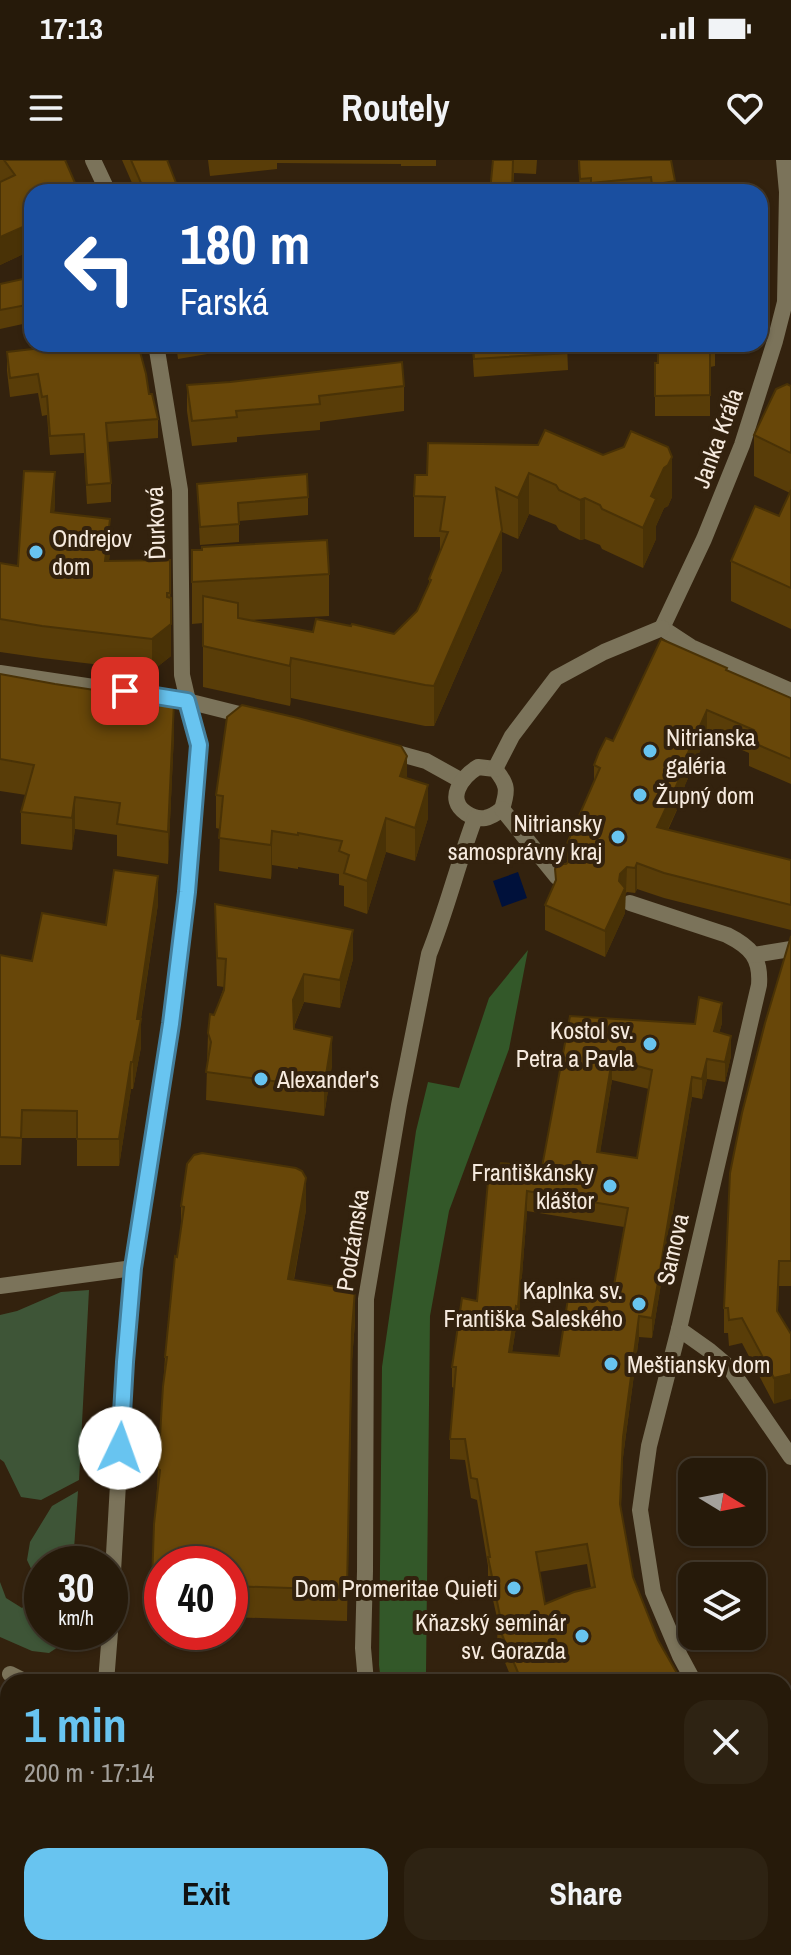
<!DOCTYPE html>
<html lang="en">
<head>
<meta charset="utf-8">
<style>
  :root { --surface:#261a0a; --page:#2e2313; --text:#f1f3f6; --muted:#a4a19c; --line:#42382b; --accent:#68c4f0 }
  body { margin:0; font-family:"Archivo Narrow",sans-serif; background:var(--page); color:var(--text); height:100vh; display:flex; flex-direction:column; font-size:30px; white-space:nowrap }
  * { box-sizing:border-box; margin:0 }
  p { font-size:26px; color:var(--muted) }
  .icon { flex:none; width:44px; height:44px; fill:none; stroke:currentColor; stroke-width:2; stroke-linecap:round; stroke-linejoin:round }
  .map { position:relative; flex:1; overflow:hidden }
  .side { position:absolute; left:0px; top:1514px; width:792px; height:282px; display:flex; flex-direction:column; background:var(--surface); border-radius:24px 24px 0 0; box-shadow:0 2px 6px #0004,0 0 0 2px var(--line) }
  .side>* { flex:none }
  .guide { position:absolute; left:24px; top:24px; width:744px; height:168px; border-radius:24px; box-shadow:0 2px 6px #0004,0 0 0 2px var(--line); background:#1a4fa0; color:#fff; overflow:hidden }
  .needle { width:52px; rotate:100deg }
  .fabs { position:absolute; left:678px; top:1298px; display:grid; gap:16px }
  .fabs a { display:grid; place-items:center; width:88px; height:88px; border-radius:16px; background:var(--surface); box-shadow:0 2px 6px #0004,0 0 0 2px var(--line); font-size:40px }
  .speed { position:absolute; left:24px; top:1386px; display:flex; gap:16px; font-size:40px; font-weight:700; text-align:center }
  .speed>* { display:grid; place-content:center; width:104px; height:104px; border-radius:50%; background:var(--surface); box-shadow:0 2px 6px #0004,0 0 0 2px var(--line); line-height:1 }
  .speed small { font-size:20px; font-weight:400 }
  .speed .limit { border:12px solid #d22; background:#fff; color:#111 }
  .pin { position:absolute; display:grid; place-items:center; width:68px; height:68px; color:#fff; margin:-34px; border-radius:16px; box-shadow:0 4px 12px #0006 }
  .me { position:absolute; width:88px; margin:-44px; rotate:3deg; stroke-linejoin:round; filter:drop-shadow(0 0 6px #0008) }
  .turn { display:flex; align-items:center; gap:28px; height:168px; padding:0 24px; font-size:36px }
  .turn .icon { width:104px; height:104px; stroke-width:2.5 }
  .turn b { display:block; font-size:56px; line-height:68px }
  .round { display:grid; place-items:center; flex:none; width:84px; height:84px; border-radius:24px; background:var(--page) }
  .summary { display:flex; align-items:center; justify-content:space-between; height:136px; padding:0 24px }
  h1 { font-size:48px; font-weight:700; line-height:60px; color:var(--accent) }
  .action { display:flex; gap:16px; margin-top:auto; padding:16px 24px }
  .action a { flex:1; height:92px; border-radius:24px; background:var(--accent); color:#111; font-size:32px; font-weight:700; line-height:92px; text-align:center }
  .action a+a { background:var(--page); color:var(--text) }
  .status { display:flex; justify-content:space-between; align-items:center; height:56px; padding:0 40px; background:var(--surface); direction:ltr }
  .status svg { height:22px; fill:currentColor }
  header { display:flex; justify-content:space-between; align-items:center; height:104px; padding:0 24px; background:var(--surface); font-size:36px; font-weight:700 }
  .map>svg:first-child { display:block }
  .green { fill:#3e5537 }
  .forest { fill:#335829 }
  .water { fill:#00113b }
  .lines { fill:none; stroke-linecap:round; stroke-linejoin:round }
  .pedestrian { stroke:#7b735a; stroke-width:16 }
  .minor { stroke:#7b735a; stroke-width:16 }
  .tertiary { stroke:#7b735a; stroke-width:16 }
  .wall { fill:#593d08; fill-rule:evenodd }
  .shaded-wall { fill:#493206 }
  .building { fill:#684709; stroke:#493206; stroke-width:2; fill-rule:evenodd }
  .route-casing { stroke:#447f9c; stroke-width:20 }
  .route { stroke:#68c4f0; stroke-width:14 }
  .poi-dot { fill:#68c4f0; stroke:#33220e; stroke-width:3 }
  .labels { text-anchor:middle; dominant-baseline:central; stroke-width:8; stroke-linejoin:round; paint-order:stroke }
  .street-label { font-size:24px; fill:#f6eade; stroke:#33220e }
  .poi-label { font-size:24px; fill:#f6eade; stroke:#33220e; text-anchor:end }
</style>
</head>
<body>
<div class="status"><b>17:13</b><svg viewBox="0 0 49 12"><path d="M0 12V9h3v3zM5 12V6h3v6zM10 12V3h3v9zM15 12V0h3v12zM26 1h20v11H26zM47 4h2v5h-2z"/></svg></div>
<header><svg class="icon" aria-label="menu" viewBox="0 0 24 24"><path d="M4 6h16M4 12h16M4 18h16"/></svg>Routely<svg class="icon" aria-label="heart" viewBox="0 0 24 24"><path d="M12 20l-8-8c-3-5 5-10 8-4 3-6 11-1 8 4z"/></svg></header>
<div class="map">
<svg width="791" height="1795" viewBox="0 0 791 1795">
  <rect width="100%" height="100%" fill="#33220e"/>
  <g class="green">
    <polygon points="89,1130 79,1320 41,1340 21,1337 4,1302 0,1299 0,1155 17,1151 61,1132"/>
    <polygon points="78,1331 73,1404 42,1404 42,1472 68,1472 67,1481 49,1493 32,1491 0,1477 0,1422 6,1438 22,1448 35,1436 35,1417 27,1400 30,1382 52,1346"/>
    <polygon points="8,1527 8,1755 0,1752 0,1545"/>
  </g>
  <g class="forest">
    <polygon points="528,790 509,889 449,1051 430,1156 426,1513 428,1522 381,1522 379,1505 382,1207 416,971 428,922 459,928 489,838"/>
    <polygon points="467,1788 510,1788 514,1795 469,1795"/>
  </g>
  <polygon class="water" points="518,712 527,738 502,747 493,721"/>
  <g class="lines">
    <g class="pedestrian">
      <polyline points="0,1126 133,1108"/>
      <polyline points="10,1514 26,1522"/>
    </g>
    <g class="minor">
      <polyline points="662,468 704,379 742,285 775,181 785,142 787,32 784,0"/>
      <polyline points="662,468 691,487 791,531"/>
      <polyline points="0,513 187,541 251,557"/>
      <polyline points="386,590 426,601 462,621"/>
      <path d="M478 607 495 609C508 625 508 630 502 649 497 653 491 657 485 658 478 659 472 657 466 653 445 639 462 617 478 607Z"/>
      <polyline points="495,609 512,576 556,518 604,492 662,468"/>
      <polyline points="502,649 557,717 563,719"/>
      <path d="M630 743 727 775C751 787 761 798 759 825L679 1169 649 1286 640 1350 653 1432 680 1496 694 1522"/>
      <polyline points="754,795 791,789"/>
      <polyline points="679,1169 710,1191 729,1207 791,1297"/>
      <path d="M366 1522 363 1488 365 1411 366 1139 399 945 429 794C447 749 458 703 475 658"/>
      <polyline points="784,1613 791,1609"/>
      <polyline points="454,1788 456,1795"/>
    </g>
    <g class="tertiary">
      <polyline points="93,0 108,32"/>
      <polyline points="110,1464 125,1202 133,1108 171,864 187,732 199,588 182,515 180,330 156,184"/>
      <polyline points="106,1522 110,1472"/>
      <polyline points="117,1788 120,1795"/>
    </g>
  </g>
  <g class="wall">
    <polygon points="0,0 65,0 32,32 32,90 0,105"/>
    <polygon points="122,0 167,0 176,32 136,32"/>
    <polygon points="208,0 436,0 436,6 401,6 401,4 277,3 277,9 210,16"/>
    <polygon points="493,0 537,0 536,14 514,13 513,32 490,32"/>
    <polygon points="578,0 671,0 675,21 675,32 580,32"/>
    <polygon points="32,117 32,162 0,169 0,124"/>
    <polygon points="176,184 225,184 225,191 178,199"/>
    <polygon points="472,184 567,184 568,210 474,217"/>
    <polygon points="715,184 715,206 710,207 710,256 655,256 655,203"/>
    <polygon points="7,192 149,234 158,259 158,278 107,282 111,323 111,342 87,344 84,293 50,295 47,255 42,256 38,233 10,237 7,211"/>
    <polygon points="187,225 404,226 404,251 320,262 320,270 237,277 237,282 192,286 187,251"/>
    <polygon points="791,226 791,469 731,441 731,401 779,356 790,333 754,316 754,275"/>
    <polygon points="428,283 672,337 668,346 664,348 656,366 656,379 643,408 602,389 600,385 585,379 580,380 559,370 556,365 529,354 518,379 502,372 502,410 434,566 425,566 291,538 290,546 203,527 203,463 192,464 192,390 329,414 329,456 251,460 313,472 394,474 417,451 429,424 429,419 440,391 440,377 414,377 414,336 427,315"/>
    <polygon points="197,324 308,337 308,355 239,361 239,382 200,385"/>
    <polygon points="55,345 54,352 110,392 109,401 170,400 171,496 152,511 42,498 0,492 0,403 18,406"/>
    <polygon points="727,510 791,538 791,624 749,606 749,593 707,575 685,625 685,632 668,670 791,700 791,770 664,738 637,729 635,733 627,732 625,734 625,753 605,797 545,770 545,745 555,721 555,709 567,703 568,681 594,622 594,605 613,581"/>
    <polygon points="0,514 174,574 168,704 117,696 117,675 75,669 72,690 21,684 21,652 26,635 0,631"/>
    <polygon points="407,618 428,658 415,701 386,692 367,754 344,746 344,726 339,725 339,714 298,707 298,709 272,705 271,719 219,711 220,669 216,668 216,635"/>
    <polygon points="158,744 141,859 141,887 133,929 131,929 119,1006 77,1006 77,978 22,978 21,1005 0,1005 0,795 32,801 106,765"/>
    <polygon points="215,744 353,799 340,848 304,842 294,867 294,869 332,905 324,956 206,940 208,873 224,827 217,826"/>
    <polygon points="791,776 791,1126 779,1126 774,1244 742,1183 729,1186 728,1173 724,1173 724,1148"/>
    <path d="M570 856 695 864 722 863 719 873 731 896 725 922 707 919 702 939 692 937 652 1178 639 1177 623 1297 621 1348 633 1417 658 1480 682 1522H513L497 1483 498 1462 488 1418V1406L477 1340 471 1338 465 1300 450 1299V1279L454 1228 452 1227V1207L477 1141 494 1023 542 1007ZM612 920 649 929 637 998 600 992ZM527 1051 624 1067 612 1136 559 1196 512 1192 516 1167H518ZM587 1404 591 1428 545 1444 539 1412Z"/>
    <polygon points="181,1046 306,1050 294,1120 355,1162 352,1200 347,1461 230,1457 230,1404 162,1404 162,1455 152,1455 152,1423 158,1309 165,1197 181,1068"/>
    <polygon points="791,1631 791,1660 788,1657 788,1633"/>
    <polygon points="148,1788 230,1788 209,1795 150,1795"/>
    <polygon points="575,1788 784,1788 791,1795 579,1795"/>
  </g>
  <g class="shaded-wall">
    <polygon points="176,23 176,32 155,32"/>
    <polygon points="32,63 32,90 0,105 0,77"/>
    <polygon points="672,297 672,337 668,346 664,348 656,366 656,379 643,408 643,368 651,336 664,308"/>
    <polygon points="55,312 55,345 51,384 51,352"/>
    <polygon points="529,313 529,354 518,379 518,338"/>
    <polygon points="585,338 585,379 580,380 580,340"/>
    <polygon points="110,359 110,392 105,434 105,401"/>
    <polygon points="502,370 502,410 434,566 434,526"/>
    <polygon points="171,464 171,496 152,511 152,479"/>
    <polygon points="291,498 291,538 290,546 290,506"/>
    <polygon points="174,542 174,574 168,704 168,672"/>
    <polygon points="707,550 707,575 685,625 685,632 657,692 657,667"/>
    <polygon points="407,596 407,629 400,616"/>
    <polygon points="428,625 428,658 415,701 415,668"/>
    <polygon points="75,637 75,669 72,690 72,658"/>
    <polygon points="386,658 386,692 367,754 367,721"/>
    <polygon points="272,671 272,705 271,719 271,685"/>
    <polygon points="637,703 637,729 635,733 635,708"/>
    <polygon points="627,707 625,753 605,797 605,771 620,714"/>
    <polygon points="158,716 158,744 140,864 141,859 141,887 133,929 133,902 137,859"/>
    <polygon points="353,770 353,799 340,848 340,820"/>
    <polygon points="304,814 304,842 293,868 293,840"/>
    <polygon points="722,843 722,863 714,891 714,871"/>
    <polygon points="731,876 731,896 725,922 725,902"/>
    <polygon points="332,877 332,905 324,956 324,928"/>
    <polygon points="612,899 612,920 597,1012 597,992"/>
    <polygon points="707,899 707,919 702,939 702,919"/>
    <polygon points="131,902 131,929 119,1006 119,979"/>
    <polygon points="692,917 692,937 652,1178 652,1158"/>
    <polygon points="306,1018 306,1050 288,1150 288,1119"/>
    <polygon points="527,1031 527,1051 518,1167 518,1147"/>
    <polygon points="355,1130 355,1162 352,1200 347,1461 352,1169"/>
    <polygon points="516,1146 516,1167 509,1212 509,1192"/>
    <polygon points="639,1156 639,1177 623,1297 620,1364 623,1277"/>
    <polygon points="791,1214 791,1239 774,1244 774,1218"/>
    <polygon points="156,1788 230,1788 209,1795 156,1795"/>
  </g>
  <g class="building">
    <polygon points="4,0 65,0 79,32 32,32 32,63 0,77 0,22 15,15"/>
    <polygon points="131,0 167,0 176,23 155,32 145,32"/>
    <polygon points="493,0 513,0 512,32 490,32"/>
    <polygon points="579,0 671,0 675,21 652,25 651,17 591,23 591,18 580,19"/>
    <polygon points="731,30 732,32 704,32"/>
    <polygon points="32,117 32,144 0,150 0,124"/>
    <polygon points="76,184 138,184 146,214 149,234 152,234 158,259 106,263 111,323 87,325 84,274 50,276 47,236 42,237 38,214 10,218 7,192"/>
    <polygon points="473,184 567,184 568,193 474,199"/>
    <polygon points="658,184 715,184 715,186 710,186 710,235 655,236 655,203 658,203"/>
    <polygon points="402,202 404,226 319,236 320,244 236,251 237,257 192,261 187,225 230,222"/>
    <polygon points="787,224 791,226 791,293 754,275 776,229"/>
    <polygon points="545,270 603,295 624,287 631,271 668,287 672,297 668,305 664,308 651,336 656,339 643,368 602,349 600,345 585,338 580,340 559,330 556,325 529,313 518,338 496,328 502,370 434,526 425,525 291,498 290,506 203,486 203,436 238,443 238,458 313,472 316,459 351,466 352,464 394,474 417,451 431,420 429,419 448,372 440,371 445,337 414,336 415,315 427,315 428,283 538,285"/>
    <polygon points="24,311 55,312 51,352 110,359 105,401 170,400 170,433 167,433 167,437 171,438 171,464 152,479 42,466 0,459 0,403 18,406"/>
    <polygon points="307,314 308,337 238,343 239,364 200,367 197,324"/>
    <polygon points="791,330 791,428 731,401 755,346 779,356"/>
    <polygon points="327,380 329,414 192,422 192,390 202,390 202,387"/>
    <polygon points="661,479 727,508 726,510 791,538 791,599 749,581 754,570 707,550 683,604 685,607 657,667 791,700 791,745 664,713 637,703 635,708 627,707 620,714 619,721 625,728 605,771 545,745 556,720 555,709 558,704 566,704 573,698 574,691 567,684 568,681 600,608 594,605 599,592 606,578 613,581"/>
    <polygon points="0,514 55,524 174,542 168,672 117,664 120,643 75,637 72,658 21,652 34,605 0,599"/>
    <polygon points="242,545 298,558 401,586 407,596 400,616 428,625 415,668 386,658 367,721 344,713 349,695 339,691 342,681 298,673 298,675 272,671 271,685 219,678 223,636 216,635 227,557"/>
    <polygon points="114,710 158,716 137,859 141,859 133,902 131,902 119,979 77,979 77,951 22,950 21,978 0,977 0,795 32,801 42,753 106,765"/>
    <polygon points="215,744 353,770 340,820 304,814 293,840 294,869 332,877 324,928 206,912 211,882 208,873 210,854 214,855 224,830 226,799 217,798"/>
    <polygon points="791,776 791,1101 779,1101 777,1151 791,1174 791,1214 774,1218 742,1158 729,1160 728,1148 724,1148 730,1013 742,953 765,863"/>
    <path d="M699 837 722 843 714 871 731 876 725 902 707 899 702 919 692 917 652 1158 639 1156 623 1277 620 1344 633 1417 658 1480 682 1522H522L497 1463 501 1461 488 1397H490L477 1319 471 1318 465 1279H450L456 1207H452L462 1138 477 1141 488 1021 494 1023 501 1003 542 1007 570 856 695 864ZM612 899 652 910 637 998 597 992ZM527 1031 628 1048 612 1136 569 1132 559 1196 509 1192 516 1146 518 1147ZM587 1384 595 1427 574 1432 545 1444 536 1392Z"/>
    <polygon points="202,993 296,1008 302,1011 306,1018 288,1119 355,1130 352,1169 347,1430 230,1426 230,1404 162,1404 162,1423 152,1423 154,1364 160,1310 158,1309 163,1226 167,1197 165,1197 175,1096 177,1097 184,1047 181,1046 187,1004 194,995"/>
    <polygon points="784,1659 791,1662 791,1795 594,1795 590,1788 784,1788"/>
    <polygon points="40,1788 102,1788 104,1795 24,1795"/>
    <polygon points="287,1788 430,1788 434,1795 265,1795"/>
  </g>
  <g class="lines">
    <g class="route-casing">
      <polyline id="route" points="120,1288 125,1202 133,1108 171,864 187,732 199,585 187,541 125,531"/>
    </g>
    <use href="#route" class="route"/>
  </g>
  <g class="poi-dot">
    <circle cx="36" cy="392" r="8"/>
    <circle cx="650" cy="591" r="8"/>
    <circle cx="640" cy="635" r="8"/>
    <circle cx="618" cy="677" r="8"/>
    <circle cx="650" cy="884" r="8"/>
    <circle cx="261" cy="919" r="8"/>
    <circle cx="610" cy="1026" r="8"/>
    <circle cx="639" cy="1144" r="8"/>
    <circle cx="611" cy="1204" r="8"/>
    <circle cx="514" cy="1428" r="8"/>
    <circle cx="582" cy="1476" r="8"/>
  </g>
  <g class="labels">
    <g class="street-label">
      <text transform="translate(717 278) rotate(-70)">Janka Kráľa</text>
      <text transform="translate(155 363) rotate(-92)">Ďurková</text>
      <text transform="translate(352 1080) rotate(-81)">Podzámska</text>
      <text transform="translate(672 1089) rotate(-77)">Samova</text>
    </g>
    <g class="poi-label">
      <text x="52" y="378" text-anchor="start">Ondrejov<tspan x="52" dy="28">dom</tspan></text>
      <text x="666" y="577" text-anchor="start">Nitrianska<tspan x="666" dy="28">galéria</tspan></text>
      <text x="656" y="635" text-anchor="start">Župný dom</text>
      <text x="602" y="663">Nitriansky<tspan x="602" dy="28">samosprávny kraj</tspan></text>
      <text x="634" y="870">Kostol sv.<tspan x="634" dy="28">Petra a Pavla</tspan></text>
      <text x="277" y="919" text-anchor="start">Alexander's</text>
      <text x="594" y="1012">Františkánsky<tspan x="594" dy="28">kláštor</tspan></text>
      <text x="623" y="1130">Kaplnka sv.<tspan x="623" dy="28">Františka Saleského</tspan></text>
      <text x="627" y="1204" text-anchor="start">Meštiansky dom</text>
      <text x="498" y="1428">Dom Promeritae Quieti</text>
      <text x="566" y="1462">Kňazský seminár<tspan x="566" dy="28">sv. Gorazda</tspan></text>
    </g>
  </g>
</svg>
<div class="fabs">
<a><svg class="needle" viewBox="-14 -14 28 28"><path d="M0-13l5 13h-10z" fill="#e53935"/><path d="M0 13l5-13h-10z" fill="#a4a19c"/></svg></a>
<a><svg class="icon" aria-label="layers" viewBox="0 0 24 24"><path d="M12 4l9 5-9 5-9-5zM3 14l9 5 9-5"/></svg></a>
</div>
<div class="speed"><div>30<small>km/h</small></div><div class="limit">40</div></div>
<div class="pin" style="left:125px;top:531px;background:#d93025"><svg class="icon" aria-label="arrive" viewBox="0 0 24 24"><path d="M6 21V4h12l-3 4 3 4H6"/></svg></div>
<svg class="me" style="left:120px;top:1288px" viewBox="-20 -20 40 40"><circle r="19" fill="#fff"/><path d="M0-13L10 11 0 6-10 11z" fill="#68c4f0"/></svg>
<div class="guide">
<div class="turn"><svg class="icon" aria-label="left" viewBox="0 0 24 24"><path d="M17 20v-9H6M10 6l-5 5 5 5"/></svg><div><b>180 m</b>Farská</div></div>
</div>
<section class="side">
<div class="summary"><div><h1>1 min</h1><p>200 m · 17:14</p></div><a class="round"><svg class="icon" aria-label="close" viewBox="0 0 24 24"><path d="M6 6l12 12M18 6L6 18"/></svg></a></div>
<div class="action"><a>Exit</a><a>Share</a></div>
</section>
</div>
</body>
</html>
